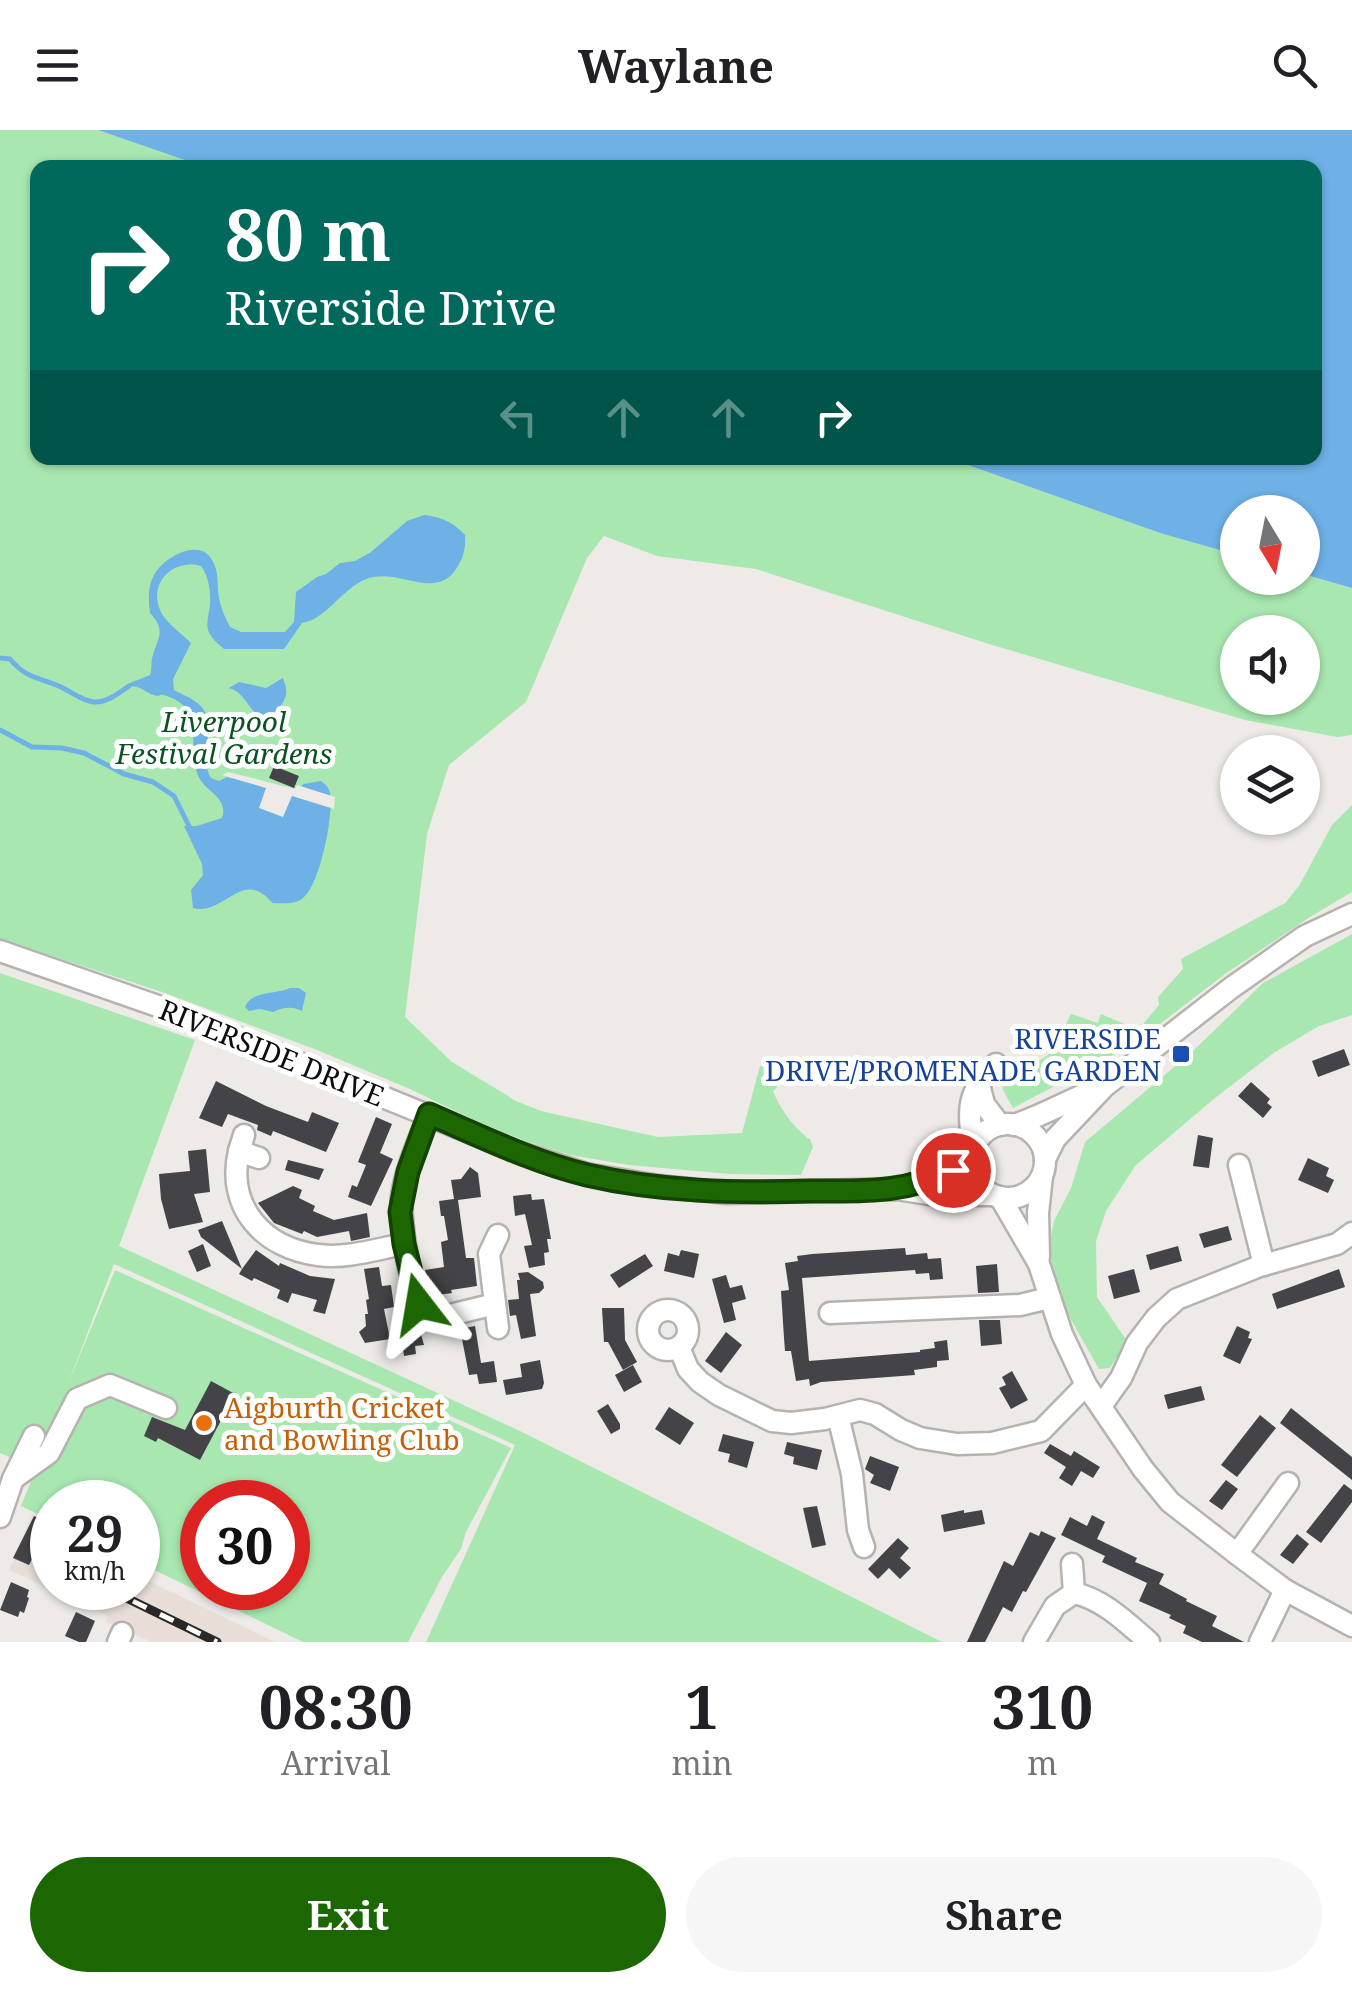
<!DOCTYPE html>
<html lang="en">
<head>
<meta charset="utf-8">
<style>
  :root { --surface:#fff; --page:#f6f6f6; --text:#202124; --muted:#757577; --accent:#1c6702 }
  body { margin:0; font-family:"Noto Serif",serif; background:var(--page); color:var(--text); height:100vh; display:flex; flex-direction:column; font-size:38px; white-space:nowrap }
  * { box-sizing:border-box; margin:0 }
  p { font-size:32px; color:var(--muted) }
  .icon { flex:none; width:55px; height:55px; fill:none; stroke:currentColor; stroke-width:2; stroke-linecap:round; stroke-linejoin:round }
  .map { position:relative; height:1512px; overflow:hidden }
  .sheet { display:flex; flex-direction:column; background:var(--surface); flex:1 }
  .sheet>* { flex:none }
  .guide { position:absolute; left:30px; top:30px; width:1292px; height:305px; border-radius:20px; box-shadow:0 2px 8px #0004; background:#00695c; color:#fff; overflow:hidden }
  .needle { width:65px; rotate:170deg }
  .fabs { position:absolute; left:1220px; top:365px; display:grid; gap:20px }
  .fabs a { display:grid; place-items:center; width:100px; height:100px; border-radius:50%; background:var(--surface); box-shadow:0 2px 8px #0004; font-size:50px }
  .speed { position:absolute; left:30px; top:1350px; display:flex; gap:20px; font-size:50px; font-weight:700; text-align:center }
  .speed>* { display:grid; place-content:center; width:130px; height:130px; border-radius:50%; background:var(--surface); box-shadow:0 2px 8px #0004; line-height:1 }
  .speed small { font-size:25px; font-weight:400 }
  .speed .limit { border:15px solid #d22; background:#fff; color:#111 }
  .pin { position:absolute; display:grid; place-items:center; width:85px; height:85px; color:#fff; margin:-42px; border:5px solid #fff; border-radius:50%; box-shadow:0 2px 10px #0007 }
  .me { position:absolute; width:110px; margin:-55px; rotate:346deg; stroke-linejoin:round; filter:drop-shadow(0 0 8px #0008) }
  .turn { display:flex; align-items:center; gap:35px; height:210px; padding:0 30px; font-size:45px }
  .turn .icon { width:130px; height:130px; stroke-width:2.5 }
  .turn b { display:block; font-size:70px; line-height:85px }
  .lanes { display:flex; align-items:center; height:95px; padding:0 30px; background:#0003; justify-content:center; gap:50px; direction:ltr }
  .lanes .off { opacity:.35 }
  .eta { display:flex; justify-content:space-evenly; align-items:center; height:170px; text-align:center }
  .eta b { font-size:60px; font-weight:700; line-height:70px }
  .cta { display:flex; gap:20px; margin-top:auto; padding:20px 30px }
  .cta a { flex:1; height:115px; border-radius:60px; background:var(--accent); color:#fff; font-size:40px; font-weight:700; line-height:115px; text-align:center }
  .cta a+a { background:var(--page); color:var(--text) }
  header { display:flex; justify-content:space-between; align-items:center; height:130px; padding:0 30px; background:var(--surface); font-size:45px; font-weight:700 }
  .map>svg:first-child { display:block }
  .built { fill:#e8ddd7 }
  .green { fill:#a8e8b0; fill-rule:evenodd }
  .water { fill:#6eb1e7 }
  .pier { fill:#edeae7 }
  .lines { fill:none; stroke-linecap:round; stroke-linejoin:round }
  .stream { stroke:#6eb1e7; stroke-width:5 }
  .building { fill:#444347 }
  .minor-casing { stroke:#b6b2b0; stroke-width:25 }
  .minor { stroke:#fff; stroke-width:20 }
  .rail-casing { stroke:#292827; stroke-width:9 }
  .rail { stroke:#fff; stroke-width:5; stroke-dasharray:15; stroke-linecap:butt }
  .route-casing { stroke:#124301; stroke-width:25 }
  .route { stroke:#1c6702; stroke-width:18 }
  .transit-dot { fill:#1a4fb4; stroke:#fff; stroke-width:4 }
  .food-dot { fill:#e8710a; stroke:#fff; stroke-width:4 }
  .labels { text-anchor:middle; dominant-baseline:central; stroke-width:10; stroke-linejoin:round; paint-order:stroke }
  .park-label { font-size:28px; font-style:italic; fill:#095320; stroke:#fff }
  .transit-label { font-size:28px; fill:#164399; stroke:#fff; text-anchor:end }
  .street-label { font-size:28px; fill:#0f0e0d; stroke:#fff }
  .food-label { font-size:28px; fill:#c56008; stroke:#fff; text-anchor:start }
</style>
</head>
<body>
<header><svg class="icon" aria-label="menu" viewBox="0 0 24 24"><path d="M4 6h16M4 12h16M4 18h16"/></svg>Waylane<svg class="icon" aria-label="search" viewBox="0 0 24 24"><circle cx="10" cy="10" r="6"/><path d="M15 15l6 6"/></svg></header>
<div class="map">
<svg width="1352" height="1512" viewBox="0 0 1352 1512">
  <rect width="100%" height="100%" fill="#edeae7"/>
  <polygon class="built" points="34,1386 52,1395 52,1458 138,1458 138,1446 275,1512 152,1512 106,1492 108,1486 9,1440"/>
  <g class="green">
    <path d="M0 0H98L208 37 38 38V328H948L1160 403 1237 425 1238 448H1302L1303 444 1352 458V605L1337 607 1245 590 989 514 756 439 657 426 604 406 587 428 526 572 449 635 427 704 405 887 452 932 516 971 541 981 658 1007 742 1003 760 936 774 940 777 958 773 961C779 976 790 993 803 1004 814 1015 807 1002 813 1017L801 1045 730 1044 629 1035 570 1025 523 1010 476 991 410 959 317 920 162 862 0 809ZM1238 502H1302V568H1238Z"/>
    <polygon points="1352,675 1352,762 1310,787 1225,844 1134,914 1013,978 1002,958 1053,921 1071,884 1098,893 1101,884 1138,900 1159,875 1158,867 1183,839 1181,829 1285,773 1299,756 1332,695"/>
    <polygon points="1352,804 1352,885 1319,896 1275,922 1215,968 1136,1035 1106,1081 1096,1111 1097,1167 1127,1211 1110,1238 1099,1239 1057,1165 1049,1115 1054,1091 1071,1058 1085,1012 1192,922 1263,853"/>
    <path d="M0 843 195 910 119 1116 522 1302 942 1512H426L515 1315 114 1134 68 1254 115 1140 511 1318 466 1402 461 1419 442 1447 408 1512H303L138 1432V1372H52V1391L21 1376 47 1311 12 1328 0 1323ZM202 1372H288V1458H202Z"/>
  </g>
  <g class="water">
    <polygon points="98,0 1352,0 1352,458 1303,444 1302,382 1238,382 1237,425 1160,403 948,328 1315,328 1315,38 208,38"/>
    <path d="M424 385C442 387 453 392 465 405 466 419 463 430 454 442 432 469 397 437 366 449 342 459 325 490 302 493L284 519H224C218 514 211 508 208 500 206 492 209 483 210 475 211 462 209 447 201 436 172 428 146 455 162 484 168 494 182 504 191 513L173 549 174 560C181 564 190 567 196 572 222 590 196 624 211 648L219 651 227 647 297 665 303 654 321 651C326 655 328 656 330 663 334 684 320 755 303 768 295 775 283 773 273 773 269 770 266 765 261 763 239 748 220 785 193 778L191 760 203 745 202 734 184 696H197L222 688C229 666 204 663 197 643 187 615 206 579 167 566 154 562 165 569 151 564 142 560 140 556 129 556L130 553 150 545C152 540 151 534 152 529 156 509 168 502 150 483 148 470 148 456 154 445 163 428 199 407 212 430 219 440 217 456 219 468 221 478 225 488 230 497L241 502H285L294 492 296 462 317 447 326 444 340 433 355 431 371 422 407 391Z"/>
    <path d="M283 548C285 555 287 558 286 565 284 574 272 589 261 586 248 581 246 563 229 558L239 552 266 558Z"/>
    <path d="M290 858H299L306 863 302 881C292 876 283 877 273 882L260 879 249 881 245 877C252 860 275 865 290 858Z"/>
  </g>
  <polygon class="pier" points="228,642 295,659 297,655 335,667 334,679 292,666 283,687 259,678 266,658 222,645"/>
  <g class="lines">
    <g class="stream">
      <path d="M0 528 10 529C29 552 44 547 65 559 74 564 83 571 94 572 107 573 119 563 129 556"/>
      <polyline points="0,600 32,617 62,618 84,623 124,644 153,652 174,666 189,696"/>
    </g>
  </g>
  <g class="building">
    <polygon points="274,636 299,646 294,658 269,648"/>
    <polygon points="1344,919 1350,935 1318,947 1312,931"/>
    <polygon points="216,951 266,976 308,992 312,982 339,993 326,1022 273,1001 271,1006 257,1000 258,995 228,984 222,997 199,988"/>
    <polygon points="1251,952 1270,969 1267,973 1272,977 1263,988 1238,966"/>
    <polygon points="376,987 392,994 380,1023 393,1029 371,1076 348,1067 352,1055 357,1057 366,1035 358,1032"/>
    <polygon points="1198,1005 1213,1008 1209,1038 1193,1036"/>
    <polygon points="206,1019 210,1062 194,1064 203,1092 169,1099 161,1069 159,1044 190,1041 188,1021"/>
    <polygon points="1308,1028 1329,1038 1326,1046 1334,1050 1328,1063 1298,1050"/>
    <polygon points="288,1030 324,1039 319,1050 285,1040"/>
    <polygon points="470,1037 478,1043 481,1067 458,1070 466,1128 474,1128 477,1156 451,1160 452,1163 431,1166 425,1140 444,1137 441,1112 448,1110 444,1086 441,1086 439,1071 454,1069 451,1050 461,1049"/>
    <polygon points="293,1056 302,1060 299,1068 315,1076 313,1081 334,1090 367,1083 370,1107 351,1111 349,1101 317,1107 304,1101 302,1104 274,1093 258,1073"/>
    <polygon points="531,1064 532,1070 544,1069 551,1109 547,1109 549,1122 544,1123 545,1135 529,1138 524,1116 532,1115 525,1084 515,1086 513,1066"/>
    <polygon points="222,1091 242,1139 256,1120 279,1136 280,1133 310,1146 335,1149 325,1184 313,1181 317,1170 292,1163 288,1173 277,1168 280,1160 254,1148 252,1151 239,1144 242,1139 201,1107 198,1100"/>
    <polygon points="1228,1096 1232,1110 1204,1118 1199,1104"/>
    <polygon points="203,1114 211,1136 197,1142 188,1121"/>
    <polygon points="1178,1116 1182,1131 1150,1140 1146,1125"/>
    <polygon points="905,1118 906,1125 927,1123 928,1129 941,1128 943,1149 930,1150 929,1143 916,1144 915,1140 802,1148 809,1231 920,1222 920,1220 935,1218 934,1212 947,1210 949,1230 937,1231 937,1237 914,1240 915,1245 821,1252 810,1256 809,1249 796,1251 791,1221 785,1221 784,1208 781,1161 789,1160 785,1133 798,1131 797,1126 812,1124"/>
    <polygon points="681,1120 699,1124 694,1148 664,1141 668,1123 679,1126"/>
    <polygon points="645,1124 653,1136 619,1158 610,1145"/>
    <polygon points="997,1134 999,1162 978,1163 976,1136"/>
    <polygon points="379,1137 382,1156 391,1155 394,1177 384,1179 390,1209 365,1213 359,1202 366,1196 365,1184 368,1184 366,1170 369,1169 364,1139"/>
    <polygon points="1134,1139 1140,1162 1114,1169 1108,1146"/>
    <polygon points="1339,1139 1345,1157 1277,1179 1272,1164"/>
    <polygon points="528,1142 543,1152 544,1158 539,1163 530,1164 536,1206 521,1209 516,1185 510,1186 508,1170 519,1169 517,1150 520,1150 518,1143"/>
    <polygon points="726,1145 730,1158 742,1155 746,1169 732,1173 736,1190 724,1193 712,1149"/>
    <polygon points="602,1178 624,1178 625,1210 637,1232 623,1240 608,1212 604,1212"/>
    <polygon points="979,1190 1000,1190 1002,1214 981,1216"/>
    <polygon points="475,1196 481,1233 494,1231 497,1252 479,1254 477,1244 469,1245 460,1199"/>
    <polygon points="1237,1196 1250,1202 1248,1208 1252,1209 1240,1234 1223,1226"/>
    <polygon points="419,1197 424,1215 415,1216 416,1224 404,1226 400,1200"/>
    <polygon points="726,1202 742,1215 721,1243 705,1231"/>
    <polygon points="540,1230 544,1253 542,1259 506,1265 503,1250 522,1247 520,1234"/>
    <polygon points="633,1235 642,1252 624,1262 615,1245"/>
    <polygon points="1012,1241 1028,1270 1011,1279 999,1258 1006,1255 1002,1247"/>
    <polygon points="211,1251 235,1264 200,1330 158,1308 156,1312 144,1306 152,1287 185,1300"/>
    <polygon points="1201,1256 1205,1270 1168,1279 1164,1265"/>
    <polygon points="608,1274 620,1294 620,1299 611,1304 597,1281"/>
    <polygon points="669,1277 694,1293 680,1315 655,1299"/>
    <polygon points="1291,1278 1352,1327 1352,1350 1280,1293"/>
    <polygon points="1260,1285 1276,1298 1237,1347 1221,1335"/>
    <polygon points="723,1304 754,1312 747,1338 728,1332 730,1324 718,1321"/>
    <polygon points="787,1312 822,1320 817,1340 793,1334 794,1327 784,1324"/>
    <polygon points="1050,1314 1071,1326 1074,1321 1100,1337 1093,1348 1081,1341 1072,1356 1059,1348 1066,1337 1044,1323"/>
    <polygon points="870,1326 899,1337 890,1361 870,1353 874,1345 865,1339"/>
    <polygon points="1226,1350 1238,1359 1222,1380 1209,1371"/>
    <polygon points="1344,1354 1352,1360 1352,1372 1321,1413 1306,1402"/>
    <polygon points="817,1376 826,1415 812,1418 803,1378"/>
    <polygon points="964,1380 964,1383 982,1380 985,1394 944,1402 941,1385"/>
    <polygon points="1092,1385 1105,1392 1097,1409 1137,1428 1135,1432 1164,1444 1159,1454 1187,1469 1186,1471 1217,1486 1212,1496 1244,1512 1202,1512 1183,1503 1186,1496 1169,1488 1171,1485 1139,1471 1147,1453 1102,1432 1105,1426 1061,1405 1070,1387 1087,1396"/>
    <polygon points="34,1386 50,1394 29,1435 13,1428"/>
    <polygon points="1041,1401 1056,1408 1026,1462 1023,1461 1012,1482 1003,1477 985,1512 967,1512 1004,1431 1013,1436 1030,1402 1039,1406"/>
    <polygon points="1297,1404 1309,1414 1293,1434 1280,1425"/>
    <polygon points="898,1408 909,1418 900,1428 911,1438 900,1449 889,1438 878,1449 868,1439"/>
    <polygon points="11,1452 29,1460 27,1467 29,1468 24,1483 20,1481 18,1487 0,1480"/>
    <polygon points="76,1482 95,1491 86,1512 79,1512 65,1506"/>
  </g>
  <g class="lines">
    <g class="minor-casing">
      <g id="minor">
        <polyline points="0,821 169,880 518,1022 586,1044 659,1056 727,1063 897,1059 935,1065 993,1065"/>
        <polyline points="979,954 984,974 1000,995"/>
        <path d="M429 984C419 1011 406 1038 402 1066 399 1085 410 1167 424 1180 430 1185 438 1186 446 1186L495 1174"/>
        <circle cx="1008" cy="1031" r="37"/>
        <path d="M1014 995C1045 985 1072 968 1103 957"/>
        <polyline points="244,1005 239,1021 259,1028"/>
        <path d="M973 1017C968 980 966 962 996 934"/>
        <path d="M239 1021C226 1077 263 1118 318 1125 346 1129 377 1119 404 1114"/>
        <polyline points="1045,1029 1055,1009 1105,956 1231,858 1305,806 1352,784"/>
        <polyline points="1239,1035 1264,1135"/>
        <polyline points="904,1057 940,1045 971,1026"/>
        <polyline points="1000,1067 1039,1134 1062,1204 1086,1255 1143,1339 1170,1372 1237,1424 1285,1460 1352,1496"/>
        <polyline points="498,1105 489,1124 498,1198"/>
        <polyline points="1039,1127 1038,1083 1042,1046"/>
        <circle cx="668" cy="1200" r="20"/>
        <polyline points="830,1183 1020,1175 1049,1168"/>
        <polyline points="679,1217 688,1239 700,1252 719,1265 772,1291 791,1293 825,1289 860,1280 875,1284 901,1300 920,1308 957,1314 992,1313 1041,1301 1086,1255"/>
        <polyline points="1101,1276 1121,1248 1137,1213 1156,1188 1177,1169 1260,1136 1337,1114 1352,1103"/>
        <polyline points="838,1286 852,1344 858,1400 864,1417"/>
        <polyline points="13,1349 49,1323 77,1269 110,1255 166,1278"/>
        <polyline points="0,1387 13,1349 34,1306"/>
        <polyline points="1237,1424 1288,1353"/>
        <polyline points="1072,1434 1074,1463"/>
        <polyline points="118,1512 122,1503"/>
        <path d="M1034 1512 1055 1476 1074 1463C1103 1469 1127 1493 1149 1512"/>
        <polyline points="1260,1512 1285,1460"/>
      </g>
    </g>
    <use href="#minor" class="minor"/>
    <g class="rail-casing">
      <g id="rail">
        <polyline points="37,1423 52,1431"/>
        <polyline points="106,1458 217,1512"/>
      </g>
    </g>
    <use href="#rail" class="rail"/>
  </g>
  <g class="lines">
    <g class="route-casing">
      <path id="route" d="M419 1174 404 1114 400 1082 408 1042 429 984C480 1006 533 1032 587 1045 660 1062 735 1063 810 1061 864 1061 902 1064 953 1040"/>
    </g>
    <use href="#route" class="route"/>
  </g>
  <rect class="transit-dot" x="1171" y="914" width="20" height="20" rx="5"/>
  <circle class="food-dot" cx="204" cy="1293" r="10"/>
  <g class="labels">
    <g class="park-label">
      <text x="224" y="591">Liverpool<tspan x="224" dy="32">Festival Gardens</tspan></text>
    </g>
    <g class="transit-label">
      <text x="1161" y="908">RIVERSIDE<tspan x="1161" dy="32">DRIVE/PROMENADE GARDEN</tspan></text>
    </g>
    <g class="street-label">
      <text transform="translate(272 922) rotate(22)">RIVERSIDE DRIVE</text>
    </g>
    <g class="food-label">
      <text x="224" y="1277">Aigburth Cricket<tspan x="224" dy="32">and Bowling Club</tspan></text>
    </g>
  </g>
</svg>
<div class="fabs">
<a><svg class="needle" viewBox="-14 -14 28 28"><path d="M0-13l5 13h-10z" fill="#e53935"/><path d="M0 13l5-13h-10z" fill="#757577"/></svg></a>
<a><svg class="icon" aria-label="sound" viewBox="0 0 24 24"><path d="M4 9h4l5-4v14l-5-4H4zM17 9q2 3 0 6"/></svg></a>
<a><svg class="icon" aria-label="layers" viewBox="0 0 24 24"><path d="M12 4l9 5-9 5-9-5zM3 14l9 5 9-5"/></svg></a>
</div>
<div class="speed"><div>29<small>km/h</small></div><div class="limit">30</div></div>
<div class="pin" style="left:953px;top:1040px;background:#d93025"><svg class="icon" aria-label="arrive" viewBox="0 0 24 24"><path d="M6 21V4h12l-3 4 3 4H6"/></svg></div>
<svg class="me" style="left:419px;top:1174px" viewBox="-20 -20 40 40"><path d="M0-17L14 15 0 8-14 15z" fill="#1c6702" stroke="#fff" stroke-width="4"/></svg>
<div class="guide">
<div class="turn"><svg class="icon" aria-label="right" viewBox="0 0 24 24"><path d="M7 20v-9h11M14 6l5 5-5 5"/></svg><div><b>80 m</b>Riverside Drive</div></div>
<div class="lanes"><svg class="icon off" aria-label="left" viewBox="0 0 24 24"><path d="M17 20v-9H6M10 6l-5 5 5 5"/></svg><svg class="icon off" aria-label="ahead" viewBox="0 0 24 24"><path d="M12 20V5M6 11l6-6 6 6"/></svg><svg class="icon off" aria-label="ahead" viewBox="0 0 24 24"><path d="M12 20V5M6 11l6-6 6 6"/></svg><svg class="icon" aria-label="right" viewBox="0 0 24 24"><path d="M7 20v-9h11M14 6l5 5-5 5"/></svg></div>
</div>
</div>
<section class="sheet">
<div class="eta">
<div><b>08:30</b><p>Arrival</p></div>
<div><b>1</b><p>min</p></div>
<div><b>310</b><p>m</p></div>
</div>
<div class="cta"><a>Exit</a><a>Share</a></div>
</section>
</body>
</html>
